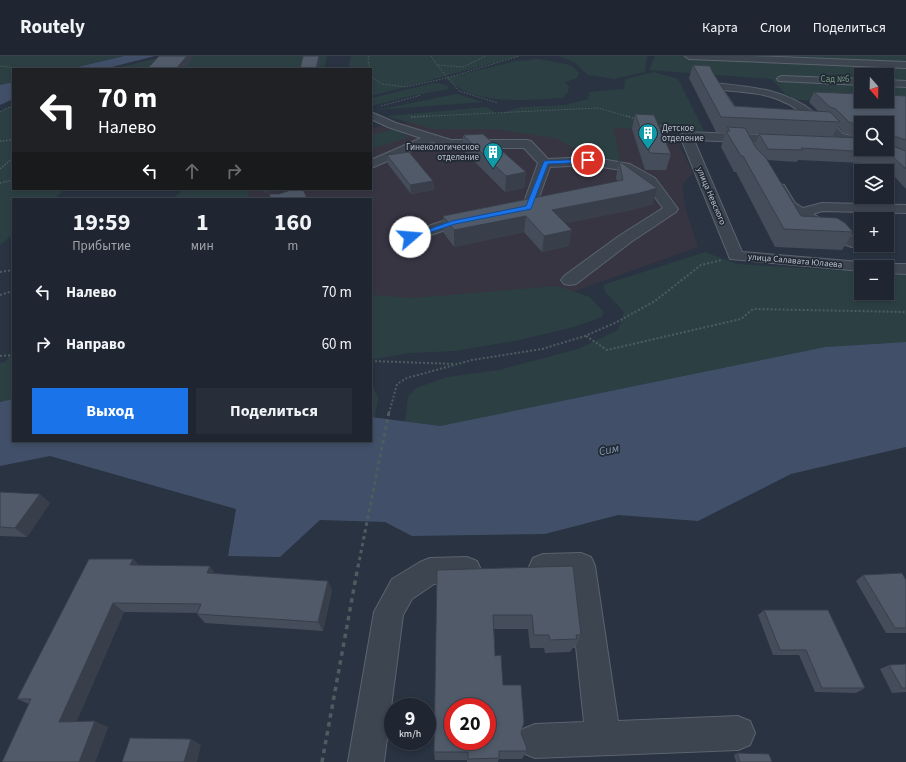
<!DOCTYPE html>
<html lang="ru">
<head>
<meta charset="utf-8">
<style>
  :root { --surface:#1f2631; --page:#272e39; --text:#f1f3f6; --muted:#a1a5ab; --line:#3c434d; --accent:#1a73e8 }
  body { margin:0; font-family:"Source Sans 3",sans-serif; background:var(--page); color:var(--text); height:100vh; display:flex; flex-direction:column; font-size:15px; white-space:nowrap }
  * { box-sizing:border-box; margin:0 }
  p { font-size:13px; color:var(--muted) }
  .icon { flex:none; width:22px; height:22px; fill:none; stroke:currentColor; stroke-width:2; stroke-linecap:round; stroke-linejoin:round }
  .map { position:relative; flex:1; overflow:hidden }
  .drawer { position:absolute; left:12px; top:142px; width:360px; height:244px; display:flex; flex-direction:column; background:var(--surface); border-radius:0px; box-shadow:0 2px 6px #0003,0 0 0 1px var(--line) }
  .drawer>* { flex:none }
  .top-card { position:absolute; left:12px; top:12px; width:360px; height:122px; border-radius:0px; box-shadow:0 2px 6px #0003,0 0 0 1px var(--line); background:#202124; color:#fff; overflow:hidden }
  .needle { width:26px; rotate:160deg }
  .fabs { position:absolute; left:854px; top:12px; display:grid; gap:8px }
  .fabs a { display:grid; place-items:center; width:40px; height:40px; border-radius:0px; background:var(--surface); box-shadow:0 2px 6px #0003,0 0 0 1px var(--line); font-size:20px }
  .speed { position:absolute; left:384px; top:642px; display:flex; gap:8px; font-size:20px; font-weight:700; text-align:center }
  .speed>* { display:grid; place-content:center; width:52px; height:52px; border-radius:50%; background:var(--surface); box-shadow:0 2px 6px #0003,0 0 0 1px var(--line); line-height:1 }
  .speed small { font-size:10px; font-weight:400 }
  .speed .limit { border:6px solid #d22; background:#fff; color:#111 }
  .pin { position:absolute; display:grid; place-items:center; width:34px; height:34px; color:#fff; margin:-17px; border:2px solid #fff; border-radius:50%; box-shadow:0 1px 4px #0007 }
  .me { position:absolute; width:44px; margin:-22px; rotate:72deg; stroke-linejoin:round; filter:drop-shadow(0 0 3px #0008) }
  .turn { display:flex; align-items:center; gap:14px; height:84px; padding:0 20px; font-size:18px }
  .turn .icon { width:52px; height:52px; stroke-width:2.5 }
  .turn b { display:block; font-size:28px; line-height:34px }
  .lanes { display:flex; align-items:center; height:38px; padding:0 20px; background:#0003; justify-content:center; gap:20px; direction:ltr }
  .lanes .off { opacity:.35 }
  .eta { display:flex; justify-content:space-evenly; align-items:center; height:68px; text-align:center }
  .eta b { font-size:24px; font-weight:700; line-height:28px }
  .primary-button { display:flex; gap:8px; margin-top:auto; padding:8px 20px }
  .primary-button a { flex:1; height:46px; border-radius:0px; background:var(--accent); color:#fff; font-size:16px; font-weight:700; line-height:46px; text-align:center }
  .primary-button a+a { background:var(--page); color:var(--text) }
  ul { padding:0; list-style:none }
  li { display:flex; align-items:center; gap:12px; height:52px; padding:0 20px }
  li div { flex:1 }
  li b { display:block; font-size:15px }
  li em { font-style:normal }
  header { display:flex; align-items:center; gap:24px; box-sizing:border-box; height:56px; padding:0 20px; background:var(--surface); border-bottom:1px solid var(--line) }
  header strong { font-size:19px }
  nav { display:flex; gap:22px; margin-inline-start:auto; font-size:14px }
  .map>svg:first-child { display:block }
  .medical { fill:#373542 }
  .green { fill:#2c4043; fill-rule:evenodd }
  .water { fill:#415068 }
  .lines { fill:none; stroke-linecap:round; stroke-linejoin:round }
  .minor-casing { stroke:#5b636e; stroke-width:2 }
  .path-far4 { stroke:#4c5d60; stroke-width:1; stroke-dasharray:1.5 1.5; stroke-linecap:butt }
  .path-far3 { stroke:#4c5d60; stroke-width:1.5; stroke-dasharray:1.5 1.5; stroke-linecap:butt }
  .path-far2 { stroke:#4c5d60; stroke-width:2; stroke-dasharray:2 2; stroke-linecap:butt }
  .path-far1 { stroke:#4c5d60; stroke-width:3; stroke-dasharray:3.5 3.5; stroke-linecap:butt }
  .path { stroke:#4c5d60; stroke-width:3.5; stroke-dasharray:4.5 4.5; stroke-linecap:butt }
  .minor { fill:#3d4551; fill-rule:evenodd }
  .wall { fill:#454d5a; fill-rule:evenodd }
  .shaded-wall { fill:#383f4a }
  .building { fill:#505a69; stroke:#383f4a; fill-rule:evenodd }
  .route { fill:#1a73e8; stroke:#114b97 }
  .labels { text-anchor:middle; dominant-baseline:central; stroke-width:3.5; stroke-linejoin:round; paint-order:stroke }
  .far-park-label { font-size:9px; fill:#74997d; stroke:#222a36 }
  .far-poi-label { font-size:9px; fill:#bac0cb; stroke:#222a36; text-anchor:start }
  .far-street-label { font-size:9px; fill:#bac0cb; stroke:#222a36 }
  .water-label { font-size:12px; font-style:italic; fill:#8596af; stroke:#222a36 }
</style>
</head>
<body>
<header>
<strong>Routely</strong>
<nav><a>Карта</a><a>Слои</a><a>Поделиться</a></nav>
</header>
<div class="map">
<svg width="906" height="706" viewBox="0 0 906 706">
  <rect width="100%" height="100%" fill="#293341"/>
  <polygon class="medical" points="595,53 666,74 677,84 693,117 682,129 686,154 698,191 435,285 371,277 371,143 202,143 198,133 371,133 371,72 428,63"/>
  <g class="green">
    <polygon points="0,0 123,0 68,13 13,13 13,26 0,29"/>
    <polygon points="166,0 327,0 324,13 113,13"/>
    <polygon points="351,0 519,0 371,40 371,13 348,13"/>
    <polygon points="559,0 647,0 645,16 614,23 588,19 575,7"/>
    <path d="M655 0H906V47L798 44 785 38 772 23 649 14ZM861 19H887V45H861Z"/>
    <path d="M539 3 571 9 579 17 577 22 565 26 569 31 568 36 563 42C529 44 471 50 446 22L516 5Z"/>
    <polygon points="654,16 678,23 704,75 613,72 621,106 594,103 556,82 494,73 433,73 386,60 487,51 497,58 521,51 565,49 588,43 589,36 624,33 625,23"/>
    <polygon points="434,27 442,28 448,30 449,33 406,41 371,50 371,42"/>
    <polygon points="457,38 483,46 376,54"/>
    <polygon points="13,49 13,133 65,133 54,143 13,143 13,178 0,189 0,55"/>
    <polygon points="394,73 409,81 371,93 371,79"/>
    <polygon points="184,133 248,133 249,143 173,143"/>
    <polygon points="705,196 737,208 861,216 861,237 887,237 887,217 906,219 906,286 825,291 440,370 405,366 408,341 416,332 447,321 499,314 578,293 618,274 624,256 606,237 603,229"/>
    <polygon points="557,230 590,241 604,256 602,261 574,271 519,284 456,295 409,297 371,304 371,239 414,242"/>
    <polygon points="13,295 13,343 0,346 0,307 5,306"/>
    <polygon points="371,326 378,342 375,362 371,361"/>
  </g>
  <g class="water">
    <polygon points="124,0 155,0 104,13 69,13"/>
    <polygon points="13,26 13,43 0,49 0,29"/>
    <polygon points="906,286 906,391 791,418 698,465 618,459 545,478 412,480 385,466 320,464 280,501 228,500 236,453 50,400 0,410 0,346 13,343 13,385 371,385 371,361 440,370 825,291"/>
  </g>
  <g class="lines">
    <g class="minor-casing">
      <g id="minor">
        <polygon points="685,0 753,0 906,6 906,12 689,3"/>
        <polygon points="782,20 861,23 861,29 779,25 777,23 779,21"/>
        <polygon points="887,24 906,25 906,31 887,30"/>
        <path d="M715 27C751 31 786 33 815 57L816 59 812 62 830 64 843 78 861 82V90L835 82 823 69 733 64 710 30ZM723 34C744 36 767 37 786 47 795 50 801 59 810 62L740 59Z"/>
        <polygon points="371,56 396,67 451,84 527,84 531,85 548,103 589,101 630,108 655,122 678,153 676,156 631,186 576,228 570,229 564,228 561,224 564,220 619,180 663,152 645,128 621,114 589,109 550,111 534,155 510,159 505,158 503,155 505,152 523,149 538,107 524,92 450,92 432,86 371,112 371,104 421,82 388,71 371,63"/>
        <polygon points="686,76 786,80 790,81 792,84 790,87 786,88 694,84 742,196 884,208 906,208 906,218 887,217 887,211 861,211 861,215 730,203 680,80 682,78"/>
        <polygon points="779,128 784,129 795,147 803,152 822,147 906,149 906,157 822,155 813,158 858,183 860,186 858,189 852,191 846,189 784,153 772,132 774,129"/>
        <polygon points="472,159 477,160 479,163 477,166 457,170 410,186 405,184 402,181 405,178 449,163"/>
        <polygon points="581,497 591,501 595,510 618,665 738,660 750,665 755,677 750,689 738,694 535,702 523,697 518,685 523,673 535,668 584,666 569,524 543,524 533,520 529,511 533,502 543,498"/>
        <polygon points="467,501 477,505 481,514 477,523 467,527 434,528 412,543 403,559 384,706 348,706 374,556 392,523 420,506 430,502"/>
      </g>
    </g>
    <g class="path-far4">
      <polyline points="369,0 368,5 370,13"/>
      <polyline points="431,0 437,9 463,11 486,0"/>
      <polyline points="437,9 459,35 498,47"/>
      <polyline points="0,10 26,13"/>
      <polyline points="371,16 373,22 382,28 405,31 447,22 519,0"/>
      <polyline points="381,50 421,39"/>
      <polyline points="0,56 13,49"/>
      <polyline points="411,61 598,52 630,61"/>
    </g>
    <g class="path-far3">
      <polyline points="626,60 636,63"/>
      <polyline points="411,61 428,60"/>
      <polyline points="657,69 673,73"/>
      <polyline points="0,85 13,84"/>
      <polyline points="0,113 13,102"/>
      <polyline points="0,127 13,124"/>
    </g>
    <g class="path-far2">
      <polyline points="0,216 13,214"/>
      <polyline points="0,239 13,235"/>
      <polyline points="586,280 607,294 741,263 753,253 906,256"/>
      <polyline points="0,300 13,299"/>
      <polyline points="371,305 455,308"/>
      <polyline points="389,357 397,328 407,322 472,304 542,293 585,280 617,266 655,245 701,209 722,204"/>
    </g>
    <polyline class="path-far1" points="358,511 389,356"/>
    <polyline class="path" points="322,706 358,510"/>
    <use href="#minor" class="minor"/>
  </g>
  <g class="wall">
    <path d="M693 9 713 17 734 50 818 55 809 46 814 36 906 40V133L883 108 798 104 797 106 767 104 801 160 853 176 842 194 775 191 736 116H734L721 91 725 77 716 76 689 22ZM861 67H887L861 93ZM838 70 844 77 859 82 832 81ZM748 78H759L755 89Z"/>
    <polygon points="635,58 671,98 666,114 645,114 632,73"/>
    <polygon points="463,79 526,116 524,132 505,136 463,94"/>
    <polygon points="387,99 433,125 434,134 411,138 388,108"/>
    <polygon points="619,105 653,148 636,153 566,167 569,190 542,196 524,176 454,191 443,176 443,160 617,126 616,121"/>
    <polygon points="262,133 277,133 266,137"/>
    <polygon points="0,436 50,447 27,481 0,480"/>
    <polygon points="133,503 139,509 216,518 332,534 323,575 205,567 197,558 198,557 124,556 76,666 108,671 95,706 29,648 17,643"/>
    <polygon points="437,514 581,579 575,592 573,592 570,596 545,597 544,592 530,592 528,573 494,573 495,600 503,629 527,695 522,703 499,703 498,706 467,706 467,704 435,704 434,696"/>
    <polygon points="863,519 906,524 906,577 886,577 856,525"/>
    <polygon points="764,554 865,632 856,637 815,636 799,599 773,599 758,559"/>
    <polygon points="906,608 906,636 892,637 880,613 889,609"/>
    <polygon points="737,697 772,706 736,706 734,699"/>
  </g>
  <g class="shaded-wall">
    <polygon points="187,0 193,0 193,2 185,13 176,13"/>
    <polygon points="319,0 320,5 319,13 316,13"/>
    <polygon points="894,80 888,91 887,91 887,81"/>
    <polygon points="526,116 524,132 505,136 506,120"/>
    <polygon points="433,125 434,134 411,138 410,129"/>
    <polygon points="657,132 653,148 636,153 549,171 552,154"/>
    <polygon points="267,133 277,133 266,137 265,134"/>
    <polygon points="526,160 524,176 454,191 454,174"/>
    <polygon points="572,174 569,190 542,196 544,180"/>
    <polygon points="40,438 50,447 27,481 15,472"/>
    <polygon points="133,503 142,513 130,509"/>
    <polygon points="210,510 217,520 207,517"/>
    <polygon points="328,525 332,534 323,575 318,566"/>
    <polygon points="113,547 124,556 74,672 59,666"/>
    <polygon points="95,665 108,671 95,706 79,706"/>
    <polygon points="191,683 201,689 197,706 184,706"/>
  </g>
  <g class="building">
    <polygon points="159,0 187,0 176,13 147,13"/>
    <polygon points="303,0 319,0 316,13 300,13"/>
    <polygon points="693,9 710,10 713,17 734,50 830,56 840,66 721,61"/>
    <polygon points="814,36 861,38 861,45 887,45 887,39 906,40 906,84 894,80 887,81 887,67 861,67 861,70 849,66 836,53 830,51"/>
    <polygon points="635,58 654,59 671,98 650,97"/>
    <polygon points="727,71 745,72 756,92 766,102 801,160 837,162 845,167 853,176 784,173 743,100 741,100 726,75 730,75"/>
    <polygon points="483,78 526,116 506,120 463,79"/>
    <polygon points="759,78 861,82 861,93 887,93 887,88 906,95 906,113 889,97 801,92 803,94 768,93"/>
    <polygon points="409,96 433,125 410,129 387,99"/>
    <polygon points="619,105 657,132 640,137 552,154 572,174 544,180 526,160 454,174 443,160 623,124"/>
    <polygon points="294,133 303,133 307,143 271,143 269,138 279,138"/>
    <polygon points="0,436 40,438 15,472 0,471"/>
    <polygon points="89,503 133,503 130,509 210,510 207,517 328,525 318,566 197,558 201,548 113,547 59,666 95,665 79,706 2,706 31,643 17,643"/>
    <path d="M573 510 581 579H576L577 583 550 584 549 579H534L532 559H493L495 600 501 599 503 629H521L524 666 521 677 526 690 527 695H499V702L468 703V696H434L437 514ZM453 651H487V685H453Z"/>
    <polygon points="902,517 906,524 906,572 895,572 863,519"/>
    <polygon points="764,554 828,554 865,632 822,632 806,594 780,594"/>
    <polygon points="906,608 906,632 902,632 889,609"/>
    <polygon points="130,682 191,683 184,706 122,706"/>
    <polygon points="737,697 769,698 772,706 740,706"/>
  </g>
  <polygon class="route" points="588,103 590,103 590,106 548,108 531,153 455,168 410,183 407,181 452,165 526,150 544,105"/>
  <defs>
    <g id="building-pin" transform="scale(1)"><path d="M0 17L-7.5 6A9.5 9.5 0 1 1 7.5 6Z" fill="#0f9aa8" stroke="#222a36"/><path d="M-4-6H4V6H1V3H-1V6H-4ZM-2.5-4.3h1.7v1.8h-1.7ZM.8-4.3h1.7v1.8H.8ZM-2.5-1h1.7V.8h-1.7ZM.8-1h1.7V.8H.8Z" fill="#fff"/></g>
  </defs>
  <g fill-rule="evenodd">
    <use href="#building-pin" x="648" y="77"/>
    <use href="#building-pin" x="493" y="96"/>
  </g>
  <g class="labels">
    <g class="far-park-label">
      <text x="835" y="23">Сад №6</text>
    </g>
    <g class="far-poi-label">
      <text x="662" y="72">Детское<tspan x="662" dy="10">отделение</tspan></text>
      <text x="479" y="91" text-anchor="end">Гинекологическое<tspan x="479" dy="10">отделение</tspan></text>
    </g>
    <g class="far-street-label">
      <text transform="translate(711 140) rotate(67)">улица Невского</text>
      <text transform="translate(795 205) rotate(5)">улица Салавата Юлаева</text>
    </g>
    <g class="water-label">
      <text transform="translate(609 394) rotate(-12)">Сим</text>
    </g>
  </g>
</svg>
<div class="fabs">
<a><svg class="needle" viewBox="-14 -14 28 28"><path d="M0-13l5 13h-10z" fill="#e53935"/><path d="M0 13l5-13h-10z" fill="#a1a5ab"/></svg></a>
<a><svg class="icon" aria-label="search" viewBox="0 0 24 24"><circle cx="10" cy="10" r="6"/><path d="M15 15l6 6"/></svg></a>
<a><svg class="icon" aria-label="layers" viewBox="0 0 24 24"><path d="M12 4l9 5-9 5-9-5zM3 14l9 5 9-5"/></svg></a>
<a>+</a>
<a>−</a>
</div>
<div class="speed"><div>9<small>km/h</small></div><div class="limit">20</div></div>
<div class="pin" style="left:588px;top:104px;background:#d93025"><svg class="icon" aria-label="arrive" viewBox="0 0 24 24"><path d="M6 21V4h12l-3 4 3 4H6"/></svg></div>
<svg class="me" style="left:410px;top:181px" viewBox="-20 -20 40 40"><circle r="19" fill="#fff"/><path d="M0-13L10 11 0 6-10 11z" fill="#1a73e8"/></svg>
<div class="top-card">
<div class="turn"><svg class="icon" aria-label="left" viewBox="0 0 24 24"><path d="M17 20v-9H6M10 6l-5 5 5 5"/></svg><div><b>70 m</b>Налево</div></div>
<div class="lanes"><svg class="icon" aria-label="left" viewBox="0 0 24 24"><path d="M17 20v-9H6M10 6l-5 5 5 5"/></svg><svg class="icon off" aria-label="ahead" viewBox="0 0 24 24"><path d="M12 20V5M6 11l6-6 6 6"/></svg><svg class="icon off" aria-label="right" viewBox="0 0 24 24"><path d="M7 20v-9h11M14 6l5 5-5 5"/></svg></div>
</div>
<section class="drawer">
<div class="eta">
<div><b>19:59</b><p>Прибытие</p></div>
<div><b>1</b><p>мин</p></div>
<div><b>160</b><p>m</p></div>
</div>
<ul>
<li><svg class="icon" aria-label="left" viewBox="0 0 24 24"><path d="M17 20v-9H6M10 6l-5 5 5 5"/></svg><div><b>Налево</b></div><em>70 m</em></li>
<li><svg class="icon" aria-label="right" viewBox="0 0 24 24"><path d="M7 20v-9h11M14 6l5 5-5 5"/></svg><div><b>Направо</b></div><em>60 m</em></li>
</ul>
<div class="primary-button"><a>Выход</a><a>Поделиться</a></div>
</section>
</div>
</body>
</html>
